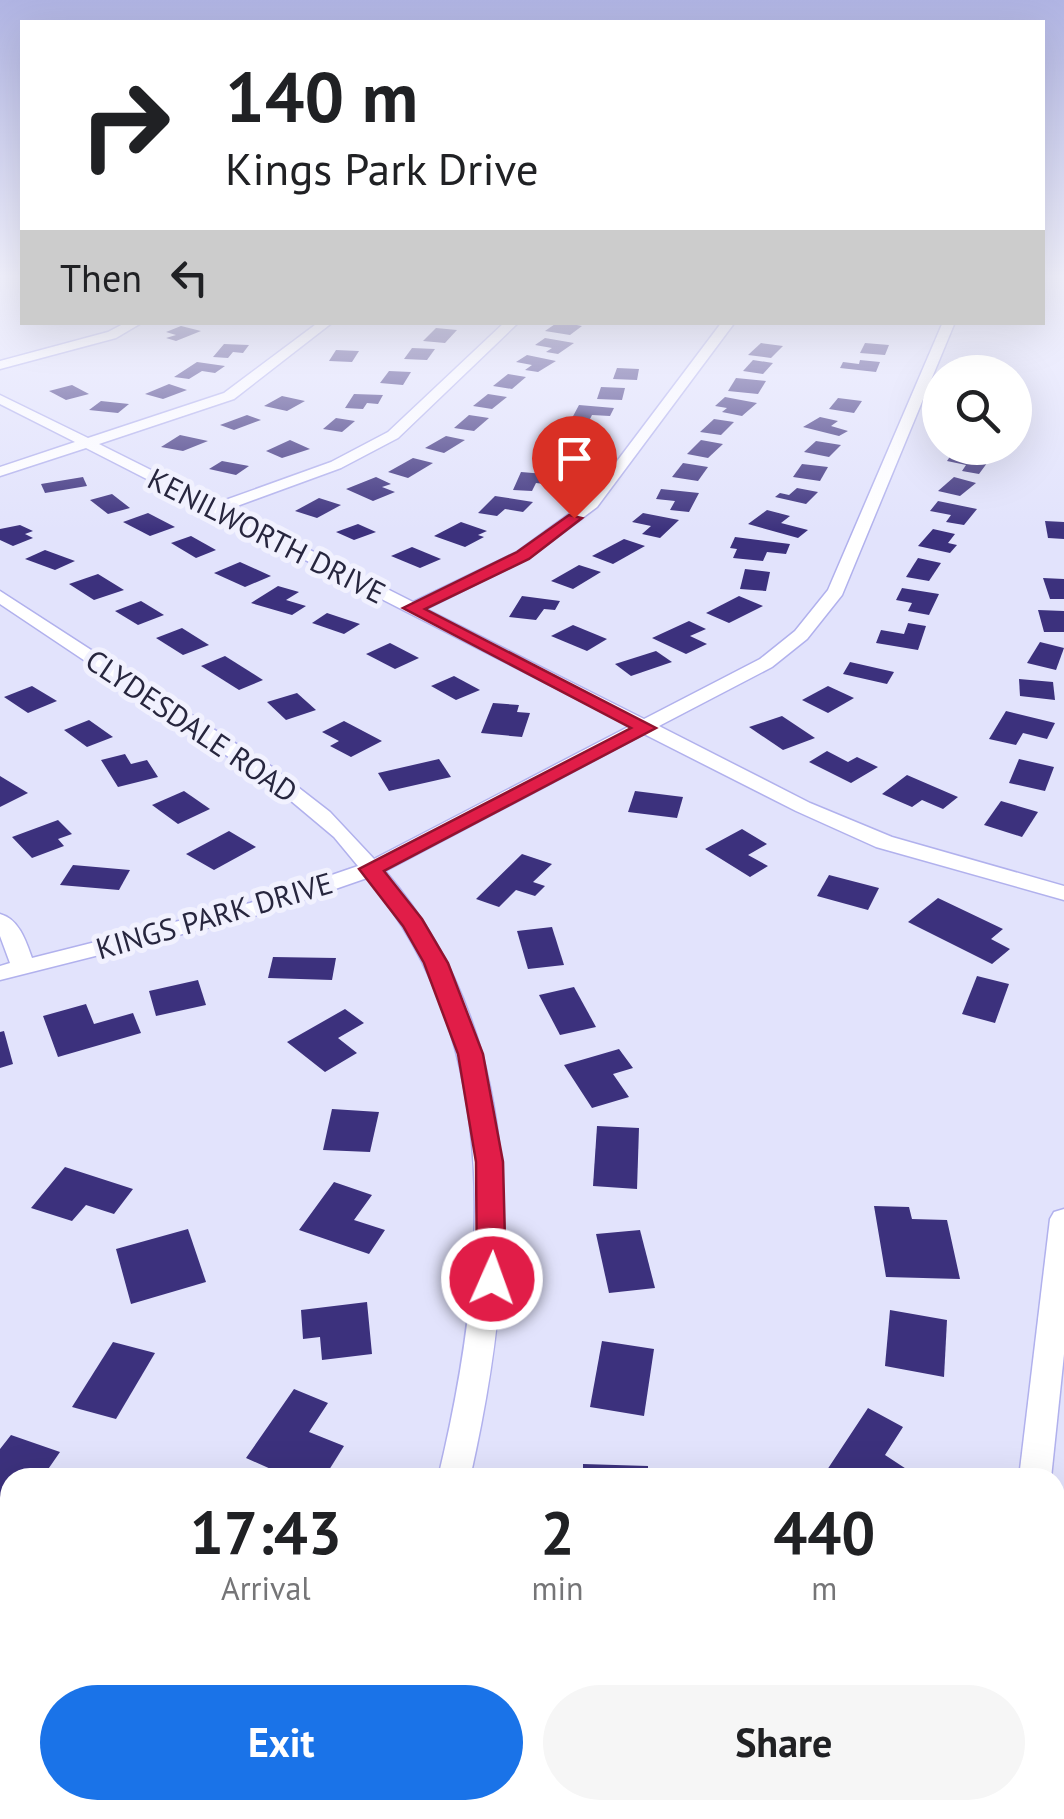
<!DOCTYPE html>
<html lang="en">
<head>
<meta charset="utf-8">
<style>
  :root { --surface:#fff; --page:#f6f6f6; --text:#202124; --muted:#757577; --accent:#1a73e8 }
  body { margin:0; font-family:"PT Sans",sans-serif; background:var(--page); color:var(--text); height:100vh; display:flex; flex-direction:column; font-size:38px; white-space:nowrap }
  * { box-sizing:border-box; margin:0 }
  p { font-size:32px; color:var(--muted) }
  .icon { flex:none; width:55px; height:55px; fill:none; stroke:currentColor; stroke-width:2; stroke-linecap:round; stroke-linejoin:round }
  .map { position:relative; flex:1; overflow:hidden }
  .panel { position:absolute; left:0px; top:1468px; width:1065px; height:352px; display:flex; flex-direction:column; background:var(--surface); border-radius:30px 30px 0 0; box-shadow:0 10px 40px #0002 }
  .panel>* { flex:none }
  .top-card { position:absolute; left:20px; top:20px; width:1025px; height:305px; border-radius:0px; box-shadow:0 10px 40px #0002; background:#fff; color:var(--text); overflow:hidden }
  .fabs { position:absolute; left:922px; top:355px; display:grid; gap:20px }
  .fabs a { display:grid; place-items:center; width:110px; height:110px; border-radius:50%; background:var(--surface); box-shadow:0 10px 40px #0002; font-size:50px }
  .pin { position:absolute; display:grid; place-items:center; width:85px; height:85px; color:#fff; margin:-102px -42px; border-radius:50% 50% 50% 0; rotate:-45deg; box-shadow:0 0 10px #0007 }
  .pin .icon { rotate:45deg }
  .me { position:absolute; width:110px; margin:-55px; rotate:2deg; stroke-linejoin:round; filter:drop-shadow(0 0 8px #0008) }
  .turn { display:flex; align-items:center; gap:35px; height:210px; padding:0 40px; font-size:45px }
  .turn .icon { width:130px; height:130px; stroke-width:2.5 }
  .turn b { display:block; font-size:70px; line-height:85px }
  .then { display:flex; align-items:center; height:95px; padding:0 40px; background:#0003; gap:20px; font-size:38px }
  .eta { display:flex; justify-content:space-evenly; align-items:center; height:170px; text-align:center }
  .eta b { font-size:60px; font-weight:700; line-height:70px }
  .primary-button { display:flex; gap:20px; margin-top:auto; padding:20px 40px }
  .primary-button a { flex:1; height:115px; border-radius:60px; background:var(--accent); color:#fff; font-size:40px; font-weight:700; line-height:115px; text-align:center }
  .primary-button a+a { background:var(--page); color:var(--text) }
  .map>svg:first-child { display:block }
  .building { fill:#3c317d }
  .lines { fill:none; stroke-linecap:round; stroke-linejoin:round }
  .street-casing { stroke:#b1b1ed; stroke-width:3 }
  .primary-casing { stroke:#b1b1ed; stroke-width:2 }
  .street { fill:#fff; fill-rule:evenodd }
  .primary { fill:#fff; fill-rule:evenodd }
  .route { fill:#e11d48; stroke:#92132f; stroke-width:2.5 }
  .labels { text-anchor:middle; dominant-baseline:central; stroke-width:10; stroke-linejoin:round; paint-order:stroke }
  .street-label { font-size:30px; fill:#27263e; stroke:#f1f1fe }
</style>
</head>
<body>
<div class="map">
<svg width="1064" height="1819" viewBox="0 0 1064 1819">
  <rect width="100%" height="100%" fill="#e2e3fc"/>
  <g class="building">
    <polygon points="558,322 561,322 582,326 570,335 545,331"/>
    <polygon points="181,326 201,331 176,341 166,338 176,335 166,332"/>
    <polygon points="436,328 457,330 445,343 423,341"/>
    <polygon points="545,338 574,343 558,354 546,352 552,348 535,345"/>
    <polygon points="761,343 783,346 771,358 748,355"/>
    <polygon points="865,343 889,345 885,355 860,353"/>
    <polygon points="224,344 249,345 243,353 233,352 228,358 213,357"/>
    <polygon points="412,348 435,349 427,360 404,359"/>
    <polygon points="336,350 359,351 352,362 329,361"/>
    <polygon points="527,355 556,361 538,372 525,370 532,365 516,362"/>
    <polygon points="753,360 773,363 763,374 743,371"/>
    <polygon points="860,360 880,362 876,372 840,368 843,362 859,364"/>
    <polygon points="197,362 225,366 215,373 202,371 189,379 174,377"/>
    <polygon points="617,368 639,369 637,380 613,379"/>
    <polygon points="389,371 411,372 403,385 380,383"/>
    <polygon points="508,374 526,377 512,389 493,386"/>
    <polygon points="736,378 766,381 758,394 728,391"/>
    <polygon points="169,384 187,390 163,399 145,394"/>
    <polygon points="72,385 89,394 66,400 49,391"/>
    <polygon points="601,387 625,388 622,400 597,399"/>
    <polygon points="354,394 383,395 378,404 367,403 363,409 345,408"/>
    <polygon points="488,394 507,397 492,409 473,406"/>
    <polygon points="282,396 305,401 287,411 264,406"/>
    <polygon points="725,397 757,403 742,416 722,412 727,408 715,406"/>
    <polygon points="838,398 862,401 854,413 829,409"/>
    <polygon points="101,401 129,404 118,413 89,410"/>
    <polygon points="579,405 614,408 610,416 592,415 589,421 571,420"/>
    <polygon points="247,415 261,420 234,430 220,425"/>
    <polygon points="469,415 489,418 474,431 454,428"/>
    <polygon points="820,417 838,421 831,426 848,431 839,436 803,427"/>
    <polygon points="336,418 355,421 342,432 323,429"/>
    <polygon points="714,419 734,422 721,435 700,432"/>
    <polygon points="573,428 596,430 590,441 567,439"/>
    <polygon points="180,435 208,441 183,451 161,447"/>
    <polygon points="446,436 465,440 444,453 425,448"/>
    <polygon points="290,440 310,449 282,458 266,451"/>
    <polygon points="701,440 723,444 708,458 687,454"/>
    <polygon points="816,441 841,445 829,457 804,452"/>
    <polygon points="542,448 578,451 573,461 555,459 552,466 533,465"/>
    <polygon points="953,452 990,459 979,474 962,471 966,465 947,461"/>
    <polygon points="413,458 433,463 408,478 388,472"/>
    <polygon points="222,461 249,466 236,475 209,469"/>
    <polygon points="683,463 708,467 698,481 672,477"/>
    <polygon points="802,464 828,467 820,481 793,477"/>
    <polygon points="521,472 557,475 553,485 536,483 532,491 513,490"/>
    <polygon points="83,477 87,486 45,493 41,484"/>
    <polygon points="376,477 391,484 382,487 395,492 373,501 346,489"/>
    <polygon points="954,477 976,483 960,496 938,491"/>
    <polygon points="797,488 818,492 806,504 775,497 780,493 789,495"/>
    <polygon points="661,489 699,493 689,512 670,510 675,501 656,499"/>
    <polygon points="112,494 130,508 108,514 90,500"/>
    <polygon points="495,496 533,502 523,512 505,509 497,516 478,513"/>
    <polygon points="319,498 341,505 317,518 295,511"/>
    <polygon points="938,501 977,509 964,525 946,522 951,515 930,511"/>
    <polygon points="767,510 790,516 781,523 808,530 798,538 748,524"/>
    <polygon points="148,513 175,527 150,536 123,522"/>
    <polygon points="643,513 679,520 660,538 642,534 651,526 632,522"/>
    <polygon points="1045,521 1064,522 1064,539 1048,538"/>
    <polygon points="461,522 487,531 478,535 484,537 465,547 434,536"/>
    <polygon points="358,524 376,532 354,540 336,532"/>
    <polygon points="20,525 33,531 25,534 33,538 13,546 0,540 0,529"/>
    <polygon points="933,529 955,534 948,543 957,545 950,553 918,546"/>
    <polygon points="191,536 216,550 196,558 171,543"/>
    <polygon points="735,537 790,544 786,554 767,552 763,561 733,558 737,549 730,548"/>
    <polygon points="624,539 645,546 613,564 592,556"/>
    <polygon points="412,547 441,559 420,568 391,556"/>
    <polygon points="45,550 75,561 55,570 25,559"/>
    <polygon points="918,558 941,563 929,581 906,577"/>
    <polygon points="240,562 271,576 245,587 214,573"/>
    <polygon points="579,565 601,572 573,589 551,581"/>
    <polygon points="745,569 770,572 766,591 740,589"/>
    <polygon points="98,574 124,590 94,600 69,584"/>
    <polygon points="1043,578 1064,579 1064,599 1050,599"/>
    <polygon points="278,586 299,592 286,600 306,606 292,615 251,603"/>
    <polygon points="902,588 939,594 929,615 908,611 912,603 896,600"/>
    <polygon points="522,596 560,601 555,610 544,609 536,620 509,617"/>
    <polygon points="739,596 763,606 729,623 706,613"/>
    <polygon points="141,601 164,615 138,625 115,611"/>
    <polygon points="1038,610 1064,611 1064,632 1044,632"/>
    <polygon points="327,613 360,624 344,634 312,623"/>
    <polygon points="689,621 706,629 690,636 707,644 686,654 652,638"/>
    <polygon points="908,623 926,626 918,650 876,643 881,630 904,634"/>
    <polygon points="573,625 607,639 587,651 551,636"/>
    <polygon points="182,628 209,645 183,655 156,638"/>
    <polygon points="1040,642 1064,648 1056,670 1027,663"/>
    <polygon points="390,643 419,658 395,669 366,654"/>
    <polygon points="656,651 672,662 631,676 615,664"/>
    <polygon points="225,656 263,680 239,690 201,666"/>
    <polygon points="850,662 894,672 887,684 843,674"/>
    <polygon points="454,676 480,690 456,700 431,686"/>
    <polygon points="1019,679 1053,682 1055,700 1020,696"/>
    <polygon points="32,686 57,701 28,713 4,697"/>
    <polygon points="828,686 854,698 828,713 802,700"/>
    <polygon points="297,693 316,710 286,720 267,702"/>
    <polygon points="493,703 519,705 517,712 530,713 522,737 481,733"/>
    <polygon points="1006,711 1055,723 1047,739 1023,733 1016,745 989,739"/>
    <polygon points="782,716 815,738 783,750 749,727"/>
    <polygon points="89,720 113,737 87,747 64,730"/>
    <polygon points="344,721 382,741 351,757 330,746 339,741 322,732"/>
    <polygon points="827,751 848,762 857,757 878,767 851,783 809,762"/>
    <polygon points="125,754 131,764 147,760 158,777 118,787 101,760"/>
    <polygon points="439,759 451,777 389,791 378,773"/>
    <polygon points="1019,759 1054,767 1045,791 1009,783"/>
    <polygon points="907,775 958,797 943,809 922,800 912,807 882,794"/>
    <polygon points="0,776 28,793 0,807"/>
    <polygon points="184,791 210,809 178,824 152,805"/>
    <polygon points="635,791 683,797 677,818 628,812"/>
    <polygon points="1001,801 1038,812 1022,837 984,825"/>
    <polygon points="58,820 72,834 58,839 64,846 32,858 12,837"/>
    <polygon points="742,829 767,844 748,855 768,866 750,877 705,849"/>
    <polygon points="229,831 256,847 214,870 186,854"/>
    <polygon points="522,854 552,864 533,882 545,886 535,896 516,890 499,907 476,899"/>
    <polygon points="73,865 130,870 119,890 60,885"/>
    <polygon points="829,875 879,888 868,910 817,896"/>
    <polygon points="938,898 1003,929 991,939 1010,949 992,964 908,922"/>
    <polygon points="552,927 564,965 528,969 517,931"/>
    <polygon points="273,957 336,958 332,980 268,978"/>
    <polygon points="977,976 1009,984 995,1023 962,1014"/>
    <polygon points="198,980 206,1005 156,1016 149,991"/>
    <polygon points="574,987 596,1027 560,1035 539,995"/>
    <polygon points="86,1004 94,1024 133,1013 141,1033 58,1057 43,1016"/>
    <polygon points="345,1009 364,1023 338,1038 357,1053 325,1072 287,1042"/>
    <polygon points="4,1031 13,1064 0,1068 0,1032"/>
    <polygon points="619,1049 633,1068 613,1074 629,1097 592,1108 564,1065"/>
    <polygon points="332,1109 379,1112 370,1152 323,1150"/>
    <polygon points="597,1126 639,1128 637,1189 593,1186"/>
    <polygon points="65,1167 133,1189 114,1214 86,1205 72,1221 31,1208"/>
    <polygon points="334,1182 372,1195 354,1220 385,1230 369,1254 299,1230"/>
    <polygon points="874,1206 909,1207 912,1219 947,1220 960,1279 886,1277"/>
    <polygon points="188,1229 206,1282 131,1304 116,1249"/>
    <polygon points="640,1230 655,1288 609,1293 596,1234"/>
    <polygon points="367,1302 372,1354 322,1360 320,1337 303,1339 301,1310"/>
    <polygon points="890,1310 947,1320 944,1377 885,1366"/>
    <polygon points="602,1341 654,1349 644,1416 590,1407"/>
    <polygon points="113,1342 155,1353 116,1419 72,1407"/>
    <polygon points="294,1389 328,1403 309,1432 344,1446 324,1478 291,1478 246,1458"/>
    <polygon points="868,1408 903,1427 885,1455 920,1478 832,1478 825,1473"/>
    <polygon points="11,1435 60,1452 42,1478 10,1478 10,1516 0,1512 0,1449"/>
    <polygon points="583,1464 648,1466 648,1478 583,1478"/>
    <polygon points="0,1622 10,1634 10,1657 0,1664"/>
    <polygon points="480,1810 600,1810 611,1819 473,1819"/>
  </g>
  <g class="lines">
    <g class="street-casing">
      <g id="street">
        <polygon points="127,322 143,322 116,338 0,369 0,361 108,332"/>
        <path d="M319 322H333L234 399 99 444 217 503 331 462 388 432 505 322H519L398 438 341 468 229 509 413 602 517 552 587 501 722 322H735L597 507 529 558 426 609 644 719 760 659 795 631 828 590 943 322H955L842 595 807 639 772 667 659 726 810 803 892 837 1064 886V900L876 847 796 811 644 734 385 871C533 1043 517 1270 470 1478H438C486 1278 509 1047 367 878L266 913 0 980V966L10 963 0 936V914C19 919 26 941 32 958L250 903 358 866 334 837 278 790 0 604V591L272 767 330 812 374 859 630 726 86 448 0 476V467L75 442 0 404V395L88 438 224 393Z"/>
        <polygon points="1064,1209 1064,1354 1051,1478 1019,1478 1050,1219 1054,1212"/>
        <polygon points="307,1810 345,1810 341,1819 303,1819"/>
        <polygon points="975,1810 1013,1810 1012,1819 974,1819"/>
      </g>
    </g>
    <g class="primary-casing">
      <g id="primary">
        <polygon points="1064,1536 1064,1603 1055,1606 1055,1540"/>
        <polygon points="1064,1705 1064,1819 1024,1819 1025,1810 1055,1810 1055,1708"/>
      </g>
    </g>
    <use href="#street" class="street"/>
    <use href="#primary" class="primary"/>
  </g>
  <linearGradient id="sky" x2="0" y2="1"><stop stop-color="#b0b4e3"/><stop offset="0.52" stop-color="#f2f2fe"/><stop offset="1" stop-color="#f2f2fe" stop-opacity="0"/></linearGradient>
  <rect width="1064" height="531" fill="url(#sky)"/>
  <polygon class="route" points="569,515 582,518 529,559 425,609 656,728 384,871 422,919 448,963 483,1054 503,1162 506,1279 502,1287 492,1291 481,1287 477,1279 476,1162 458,1054 424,963 403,926 359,869 631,728 403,608 517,552"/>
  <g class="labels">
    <g class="street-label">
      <text transform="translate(267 535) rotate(27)">KENILWORTH DRIVE</text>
      <text transform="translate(192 725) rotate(34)">CLYDESDALE ROAD</text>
      <text transform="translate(214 915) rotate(-16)">KINGS PARK DRIVE</text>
    </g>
  </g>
</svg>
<div class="fabs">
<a><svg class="icon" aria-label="search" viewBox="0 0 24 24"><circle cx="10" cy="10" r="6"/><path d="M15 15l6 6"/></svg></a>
</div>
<div class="pin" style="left:574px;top:518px;background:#d93025"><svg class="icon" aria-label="arrive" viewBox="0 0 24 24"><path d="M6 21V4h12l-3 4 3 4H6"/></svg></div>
<svg class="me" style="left:492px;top:1279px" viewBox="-20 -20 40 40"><circle r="17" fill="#e11d48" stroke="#fff" stroke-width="3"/><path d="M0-11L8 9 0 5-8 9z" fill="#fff"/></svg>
<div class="top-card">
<div class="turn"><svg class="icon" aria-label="right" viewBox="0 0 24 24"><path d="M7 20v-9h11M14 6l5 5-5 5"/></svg><div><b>140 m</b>Kings Park Drive</div></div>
<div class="then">Then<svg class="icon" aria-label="left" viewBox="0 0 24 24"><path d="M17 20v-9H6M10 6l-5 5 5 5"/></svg></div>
</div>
<section class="panel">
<div class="eta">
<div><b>17:43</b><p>Arrival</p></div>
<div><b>2</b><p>min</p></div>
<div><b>440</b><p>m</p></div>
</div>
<div class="primary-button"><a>Exit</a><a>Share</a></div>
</section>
</div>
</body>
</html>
